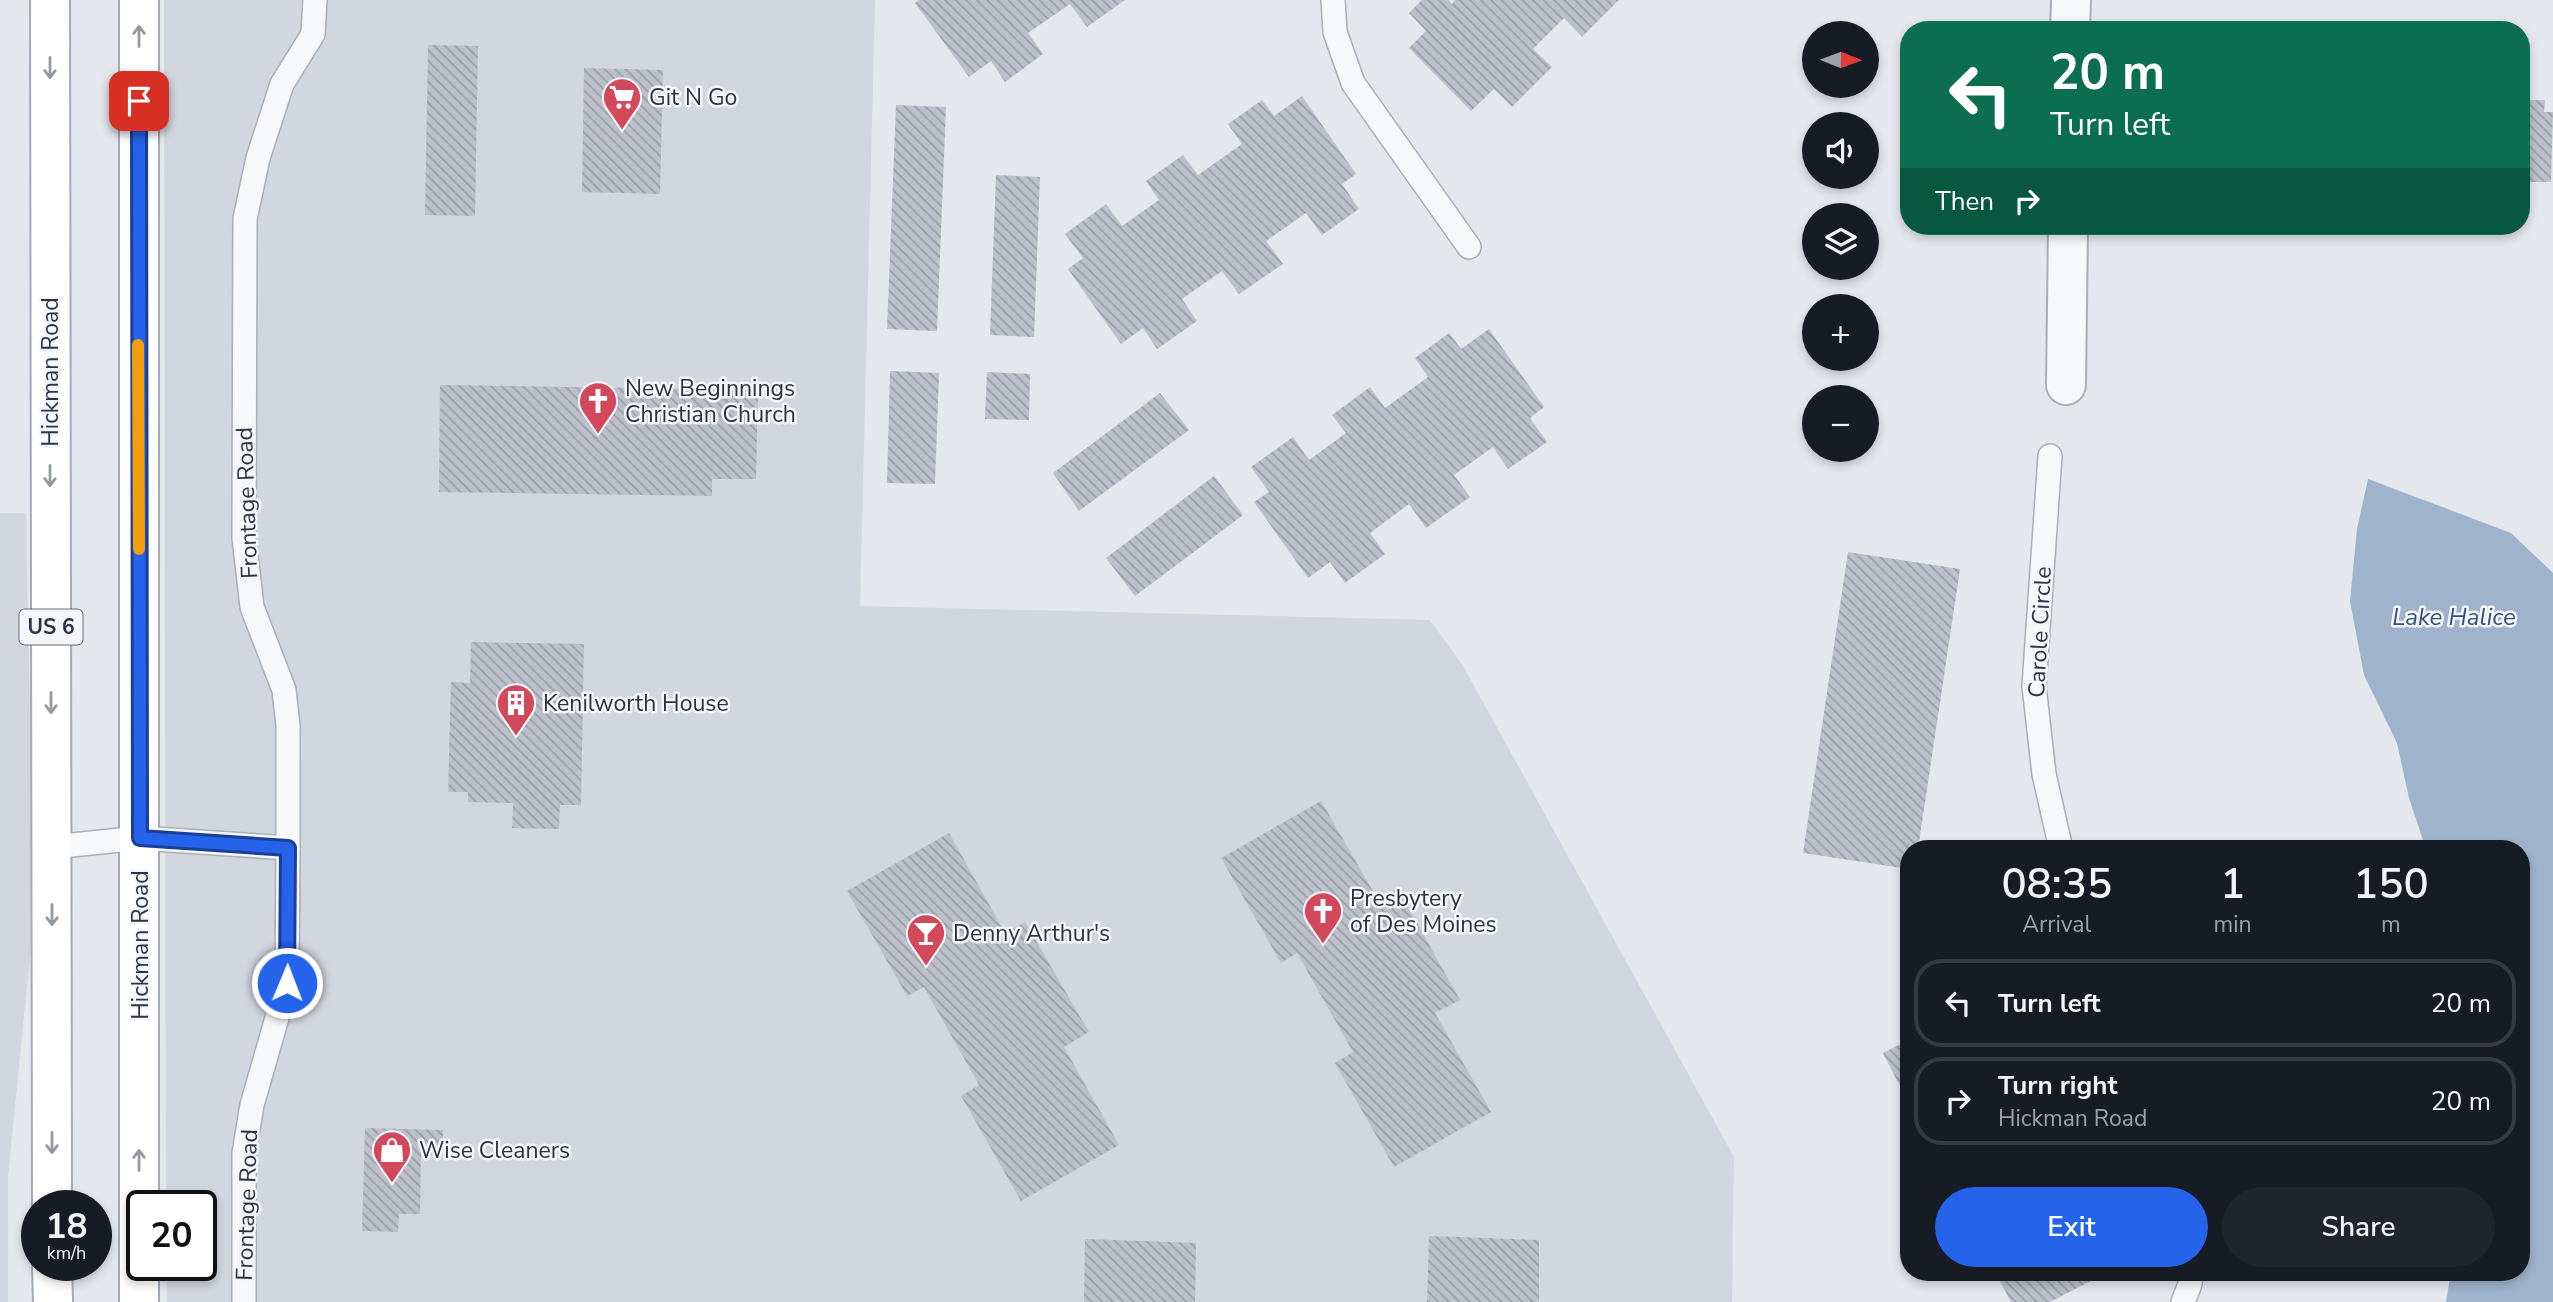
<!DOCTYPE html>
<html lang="en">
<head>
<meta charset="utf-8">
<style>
  :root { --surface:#171b24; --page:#20242c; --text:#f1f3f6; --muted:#9ea1a6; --line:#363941; --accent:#2563eb }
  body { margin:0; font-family:"Nunito Sans",sans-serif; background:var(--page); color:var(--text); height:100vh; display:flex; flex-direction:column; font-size:26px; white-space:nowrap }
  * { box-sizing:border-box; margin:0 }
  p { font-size:23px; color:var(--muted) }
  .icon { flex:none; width:38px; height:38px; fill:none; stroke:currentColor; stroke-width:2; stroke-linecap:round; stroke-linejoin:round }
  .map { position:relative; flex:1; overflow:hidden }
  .drawer { position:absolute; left:1900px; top:840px; width:630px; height:441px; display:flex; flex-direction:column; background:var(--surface); border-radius:28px; box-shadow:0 4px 10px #0003 }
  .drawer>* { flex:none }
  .guide { position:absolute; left:1900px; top:21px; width:630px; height:214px; border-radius:28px; box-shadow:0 4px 10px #0003; background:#0b6e4f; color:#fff; overflow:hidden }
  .needle { width:46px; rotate:91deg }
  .tools { position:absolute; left:1802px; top:21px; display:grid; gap:14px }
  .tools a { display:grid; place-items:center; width:77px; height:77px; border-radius:50%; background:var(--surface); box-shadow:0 4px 10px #0003; font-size:35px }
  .speed { position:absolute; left:21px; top:1190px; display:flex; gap:14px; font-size:35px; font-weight:700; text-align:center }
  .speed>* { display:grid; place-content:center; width:91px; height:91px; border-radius:50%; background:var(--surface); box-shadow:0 4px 10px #0003; line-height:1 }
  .speed small { font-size:18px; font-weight:400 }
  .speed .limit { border:4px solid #111; border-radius:10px; background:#fff; color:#111 }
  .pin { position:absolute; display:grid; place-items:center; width:60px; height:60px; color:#fff; margin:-30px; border-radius:14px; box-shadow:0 4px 10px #0006 }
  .me { position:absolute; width:77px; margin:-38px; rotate:1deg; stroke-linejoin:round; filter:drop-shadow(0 0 5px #0008) }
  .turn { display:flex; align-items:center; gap:24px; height:147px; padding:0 35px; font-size:32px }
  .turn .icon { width:91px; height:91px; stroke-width:2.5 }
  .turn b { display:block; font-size:49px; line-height:60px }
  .then { display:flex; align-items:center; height:66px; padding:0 35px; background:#0003; gap:14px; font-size:26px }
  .eta { display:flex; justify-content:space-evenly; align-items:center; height:119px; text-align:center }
  .eta b { font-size:42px; font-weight:600; line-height:49px }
  .action { display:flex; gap:14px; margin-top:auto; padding:14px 35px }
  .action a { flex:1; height:80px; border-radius:42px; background:var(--accent); color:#fff; font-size:28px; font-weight:600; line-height:80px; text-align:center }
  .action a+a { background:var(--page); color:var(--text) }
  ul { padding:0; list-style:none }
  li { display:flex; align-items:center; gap:21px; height:88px; margin:0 14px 10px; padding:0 21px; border:4px solid var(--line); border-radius:28px }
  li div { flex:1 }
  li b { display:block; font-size:26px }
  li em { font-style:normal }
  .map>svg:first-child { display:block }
  .built { fill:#d2d6de }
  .water { fill:#9fb4cc }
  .building { fill:url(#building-back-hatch) }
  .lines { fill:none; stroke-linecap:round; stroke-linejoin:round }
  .lane-casing { stroke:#a9aeb7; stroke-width:26 }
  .street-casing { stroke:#a9aeb7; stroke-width:42 }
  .primary-casing { stroke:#a3abb8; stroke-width:42 }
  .lane { stroke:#f7f8fa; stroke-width:23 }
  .street { stroke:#f7f8fa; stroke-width:38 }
  .primary { stroke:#fff; stroke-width:38 }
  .oneway { stroke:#959aa2 }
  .route-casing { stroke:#184099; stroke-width:18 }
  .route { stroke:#2563eb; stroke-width:12 }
  .slow { stroke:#f59e0b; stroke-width:12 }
  .labels { text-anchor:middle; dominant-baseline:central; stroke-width:5; stroke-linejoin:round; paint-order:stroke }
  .shield { fill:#f4f6f9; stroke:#676e7b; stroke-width:2 }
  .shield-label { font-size:21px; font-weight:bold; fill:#2b3445 }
  .poi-label { font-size:23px; fill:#2b3445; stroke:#f4f6f9; text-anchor:start }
  .street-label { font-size:23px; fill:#2b3445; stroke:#f4f6f9 }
  .water-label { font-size:24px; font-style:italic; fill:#34527a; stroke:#f4f6f9 }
</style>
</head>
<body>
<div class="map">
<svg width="2553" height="1302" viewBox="0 0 2553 1302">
  <defs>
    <pattern id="building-back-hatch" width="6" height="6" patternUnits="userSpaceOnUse" patternTransform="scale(1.75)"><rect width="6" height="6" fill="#bbc0ca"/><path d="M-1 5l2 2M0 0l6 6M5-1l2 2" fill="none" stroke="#989da6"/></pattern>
  </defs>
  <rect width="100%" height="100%" fill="#e4e7ec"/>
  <g class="built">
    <polygon points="164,0 875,0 860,606 1430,620 1463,666 1734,1157 1732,1302 167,1302 166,1265 201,1265 201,1206 166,1206"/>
    <polygon points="0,513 26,513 31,764 31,946 8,1176 8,1302 0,1302"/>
  </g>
  <polygon class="water" points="2368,479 2511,533 2553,573 2553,1302 2446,1302 2451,1272 2522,1272 2522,849 2426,849 2409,798 2397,743 2364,675 2350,601 2357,529"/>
  <g class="building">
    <polygon points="919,0 1125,0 1087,27 1070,4 1028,33 1043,54 1005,82 991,61 969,77 915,3"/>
    <polygon points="1422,0 1448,0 1452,4 1455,0 1619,0 1582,37 1564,18 1533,49 1552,67 1512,107 1494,89 1471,111 1409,48 1426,31 1409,13"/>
    <polygon points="428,45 478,46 475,216 425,215"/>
    <polygon points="584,68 663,70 660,194 582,192"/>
    <polygon points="1302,96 1356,174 1342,184 1359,209 1322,235 1306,213 1266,241 1283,264 1239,294 1222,271 1182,299 1197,321 1157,349 1143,328 1121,344 1068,269 1083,258 1065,234 1106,204 1122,226 1159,200 1146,181 1183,155 1198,175 1242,144 1228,124 1262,100 1274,116"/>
    <polygon points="2522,100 2545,100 2544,112 2553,112 2551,182 2522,182"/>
    <polygon points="896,105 946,107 937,331 887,329"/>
    <polygon points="996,175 1040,177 1034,337 990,335"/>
    <polygon points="1489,329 1544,407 1530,418 1547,442 1508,469 1493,447 1454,475 1470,497 1426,528 1409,504 1370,533 1385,554 1345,583 1330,562 1308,578 1254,502 1269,492 1251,467 1293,437 1309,460 1346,433 1332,415 1370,387 1385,408 1428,377 1415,358 1449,333 1461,349"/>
    <polygon points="890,371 939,373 935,484 887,483"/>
    <polygon points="987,372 1030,374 1029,420 985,419"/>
    <polygon points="440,385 758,390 756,479 712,479 712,496 439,492"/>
    <polygon points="1160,393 1189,430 1079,511 1053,473"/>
    <polygon points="1214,476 1243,515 1135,596 1106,558"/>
    <polygon points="1848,552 1960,569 1918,849 1909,849 1909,869 1803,853"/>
    <polygon points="471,642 584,644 581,805 560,805 559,829 512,828 513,803 468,802 468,792 448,792 451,682 470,683"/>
    <polygon points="1321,801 1378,900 1398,889 1460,1000 1435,1013 1491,1112 1394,1167 1335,1063 1353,1052 1297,953 1281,963 1221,858"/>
    <polygon points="949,833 1005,933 1025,922 1089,1032 1064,1047 1119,1145 1021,1201 961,1096 979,1085 924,987 907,996 847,891"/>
    <polygon points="1909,1040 1909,1104 1883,1053"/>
    <polygon points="365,1128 443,1130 442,1155 421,1155 420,1214 399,1214 398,1232 362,1231"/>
    <polygon points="1429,1236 1539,1240 1539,1302 1427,1302"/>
    <polygon points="1085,1239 1196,1243 1195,1302 1084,1302"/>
    <polygon points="1995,1272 2108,1272 2050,1302 2011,1302"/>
  </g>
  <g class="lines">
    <g class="lane-casing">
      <g id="lane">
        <polyline points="1333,0 1335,32 1353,83 1469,247"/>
        <polyline points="2050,456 2034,686 2044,774 2061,849"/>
        <polyline points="52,847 140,838 288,848"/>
        <polyline points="244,1302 244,1153 252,1105 287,983 288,848 288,726 284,690 252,607 244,538 245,219 258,158 282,84 313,34 315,0"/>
        <polyline points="2183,1302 2190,1284 2190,1272"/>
      </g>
    </g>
    <g class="street-casing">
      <g id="street">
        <polyline points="2070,30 2071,0"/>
        <polyline points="2066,385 2068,226"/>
      </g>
    </g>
    <g class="primary-casing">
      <g id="primary">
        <polyline points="50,0 52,1206"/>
        <polyline points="52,1265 53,1302"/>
        <polyline points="139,1302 139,0"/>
      </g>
    </g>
    <use href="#lane" class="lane"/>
    <use href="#street" class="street"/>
    <use href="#primary" class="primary"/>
  </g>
  <defs><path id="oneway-shaft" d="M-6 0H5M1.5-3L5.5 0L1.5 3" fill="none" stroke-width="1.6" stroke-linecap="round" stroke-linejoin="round" transform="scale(1.75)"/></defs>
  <g class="oneway">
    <use href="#oneway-shaft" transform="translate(139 36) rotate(-90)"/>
    <use href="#oneway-shaft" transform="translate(50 68) rotate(90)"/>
    <use href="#oneway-shaft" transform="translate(50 476) rotate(90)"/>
    <use href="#oneway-shaft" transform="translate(51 703) rotate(90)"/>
    <use href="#oneway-shaft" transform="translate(52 915) rotate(90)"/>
    <use href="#oneway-shaft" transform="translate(52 1143) rotate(90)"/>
    <use href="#oneway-shaft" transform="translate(139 1160) rotate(-90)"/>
  </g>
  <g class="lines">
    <g class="route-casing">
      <polyline id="route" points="139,101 140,838 288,848 287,983"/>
    </g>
    <use href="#route" class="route"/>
    <polyline class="slow" points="138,345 139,549"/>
  </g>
  <defs>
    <g id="supermarket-pin" transform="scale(2.0125)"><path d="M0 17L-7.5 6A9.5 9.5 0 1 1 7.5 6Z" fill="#d1495b" stroke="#f4f6f9"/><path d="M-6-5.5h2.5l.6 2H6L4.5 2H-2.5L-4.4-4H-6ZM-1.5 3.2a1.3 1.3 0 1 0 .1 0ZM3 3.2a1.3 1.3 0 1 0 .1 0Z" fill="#fff"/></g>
    <g id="church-pin" transform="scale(2.0125)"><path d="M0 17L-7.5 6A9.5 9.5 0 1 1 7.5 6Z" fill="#d1495b" stroke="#f4f6f9"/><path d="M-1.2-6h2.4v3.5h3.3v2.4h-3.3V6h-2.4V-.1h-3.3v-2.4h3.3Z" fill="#fff"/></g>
    <g id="building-pin" transform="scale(2.0125)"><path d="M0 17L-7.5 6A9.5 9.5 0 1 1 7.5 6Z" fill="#d1495b" stroke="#f4f6f9"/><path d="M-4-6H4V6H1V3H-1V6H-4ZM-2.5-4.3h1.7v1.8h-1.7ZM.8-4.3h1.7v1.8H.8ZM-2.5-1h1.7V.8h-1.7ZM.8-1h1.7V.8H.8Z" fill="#fff"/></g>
    <g id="bar-pin" transform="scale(2.0125)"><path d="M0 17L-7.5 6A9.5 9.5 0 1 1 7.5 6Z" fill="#d1495b" stroke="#f4f6f9"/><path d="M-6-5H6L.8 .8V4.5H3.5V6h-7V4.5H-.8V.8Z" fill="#fff"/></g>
    <g id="shop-pin" transform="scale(2.0125)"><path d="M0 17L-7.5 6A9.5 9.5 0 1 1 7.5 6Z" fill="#d1495b" stroke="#f4f6f9"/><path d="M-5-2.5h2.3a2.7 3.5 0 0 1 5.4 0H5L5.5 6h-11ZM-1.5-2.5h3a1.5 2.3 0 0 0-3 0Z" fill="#fff"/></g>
  </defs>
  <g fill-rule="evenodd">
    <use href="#supermarket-pin" x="622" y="97"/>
    <use href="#church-pin" x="598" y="401"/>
    <use href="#building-pin" x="516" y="703"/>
    <use href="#church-pin" x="1323" y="911"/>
    <use href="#bar-pin" x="926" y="933"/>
    <use href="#shop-pin" x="392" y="1150"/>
  </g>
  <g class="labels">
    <rect class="shield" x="19.5" y="609.5" width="63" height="35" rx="5"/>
    <g class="shield-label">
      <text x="51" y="627">US 6</text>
    </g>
    <g class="poi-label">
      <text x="649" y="97">Git N Go</text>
      <text x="625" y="388">New Beginnings<tspan x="625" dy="26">Christian Church</tspan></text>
      <text x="543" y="703">Kenilworth House</text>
      <text x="1350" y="898">Presbytery<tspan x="1350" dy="26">of Des Moines</tspan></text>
      <text x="953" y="933">Denny Arthur's</text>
      <text x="419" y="1150">Wise Cleaners</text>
    </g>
    <g class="street-label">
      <text transform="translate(50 372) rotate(-90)">Hickman Road</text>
      <text transform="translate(247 503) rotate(-92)">Frontage Road</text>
      <text transform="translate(2040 632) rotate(-87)">Carole Circle</text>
      <text transform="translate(140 945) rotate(-90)">Hickman Road</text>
      <text transform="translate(247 1205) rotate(-88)">Frontage Road</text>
    </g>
    <g class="water-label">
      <text x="2454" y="617">Lake Halice</text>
    </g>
  </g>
</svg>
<div class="tools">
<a><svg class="needle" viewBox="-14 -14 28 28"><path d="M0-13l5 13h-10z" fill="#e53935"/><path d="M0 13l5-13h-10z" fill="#9ea1a6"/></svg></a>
<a><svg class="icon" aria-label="sound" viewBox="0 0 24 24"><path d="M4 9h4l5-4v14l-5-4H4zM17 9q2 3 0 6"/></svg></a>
<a><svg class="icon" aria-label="layers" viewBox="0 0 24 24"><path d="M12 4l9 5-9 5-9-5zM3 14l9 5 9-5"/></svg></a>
<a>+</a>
<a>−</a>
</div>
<div class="speed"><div>18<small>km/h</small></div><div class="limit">20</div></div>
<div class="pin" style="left:139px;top:101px;background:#d93025"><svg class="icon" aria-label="arrive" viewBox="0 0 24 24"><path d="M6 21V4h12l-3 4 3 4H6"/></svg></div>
<svg class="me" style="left:287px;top:983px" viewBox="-20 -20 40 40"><circle r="17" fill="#2563eb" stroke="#fff" stroke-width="3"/><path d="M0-11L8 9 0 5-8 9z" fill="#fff"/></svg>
<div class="guide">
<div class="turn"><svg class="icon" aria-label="left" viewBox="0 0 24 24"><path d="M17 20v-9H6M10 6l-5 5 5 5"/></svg><div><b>20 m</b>Turn left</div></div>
<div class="then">Then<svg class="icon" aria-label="right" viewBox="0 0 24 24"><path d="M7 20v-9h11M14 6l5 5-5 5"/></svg></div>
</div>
<section class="drawer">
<div class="eta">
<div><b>08:35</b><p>Arrival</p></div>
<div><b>1</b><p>min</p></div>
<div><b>150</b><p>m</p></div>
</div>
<ul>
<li><svg class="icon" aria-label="left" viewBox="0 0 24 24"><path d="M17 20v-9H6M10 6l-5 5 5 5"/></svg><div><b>Turn left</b></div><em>20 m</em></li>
<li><svg class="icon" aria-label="right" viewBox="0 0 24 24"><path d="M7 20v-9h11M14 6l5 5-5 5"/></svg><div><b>Turn right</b><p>Hickman Road</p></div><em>20 m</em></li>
</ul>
<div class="action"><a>Exit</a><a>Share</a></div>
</section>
</div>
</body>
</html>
